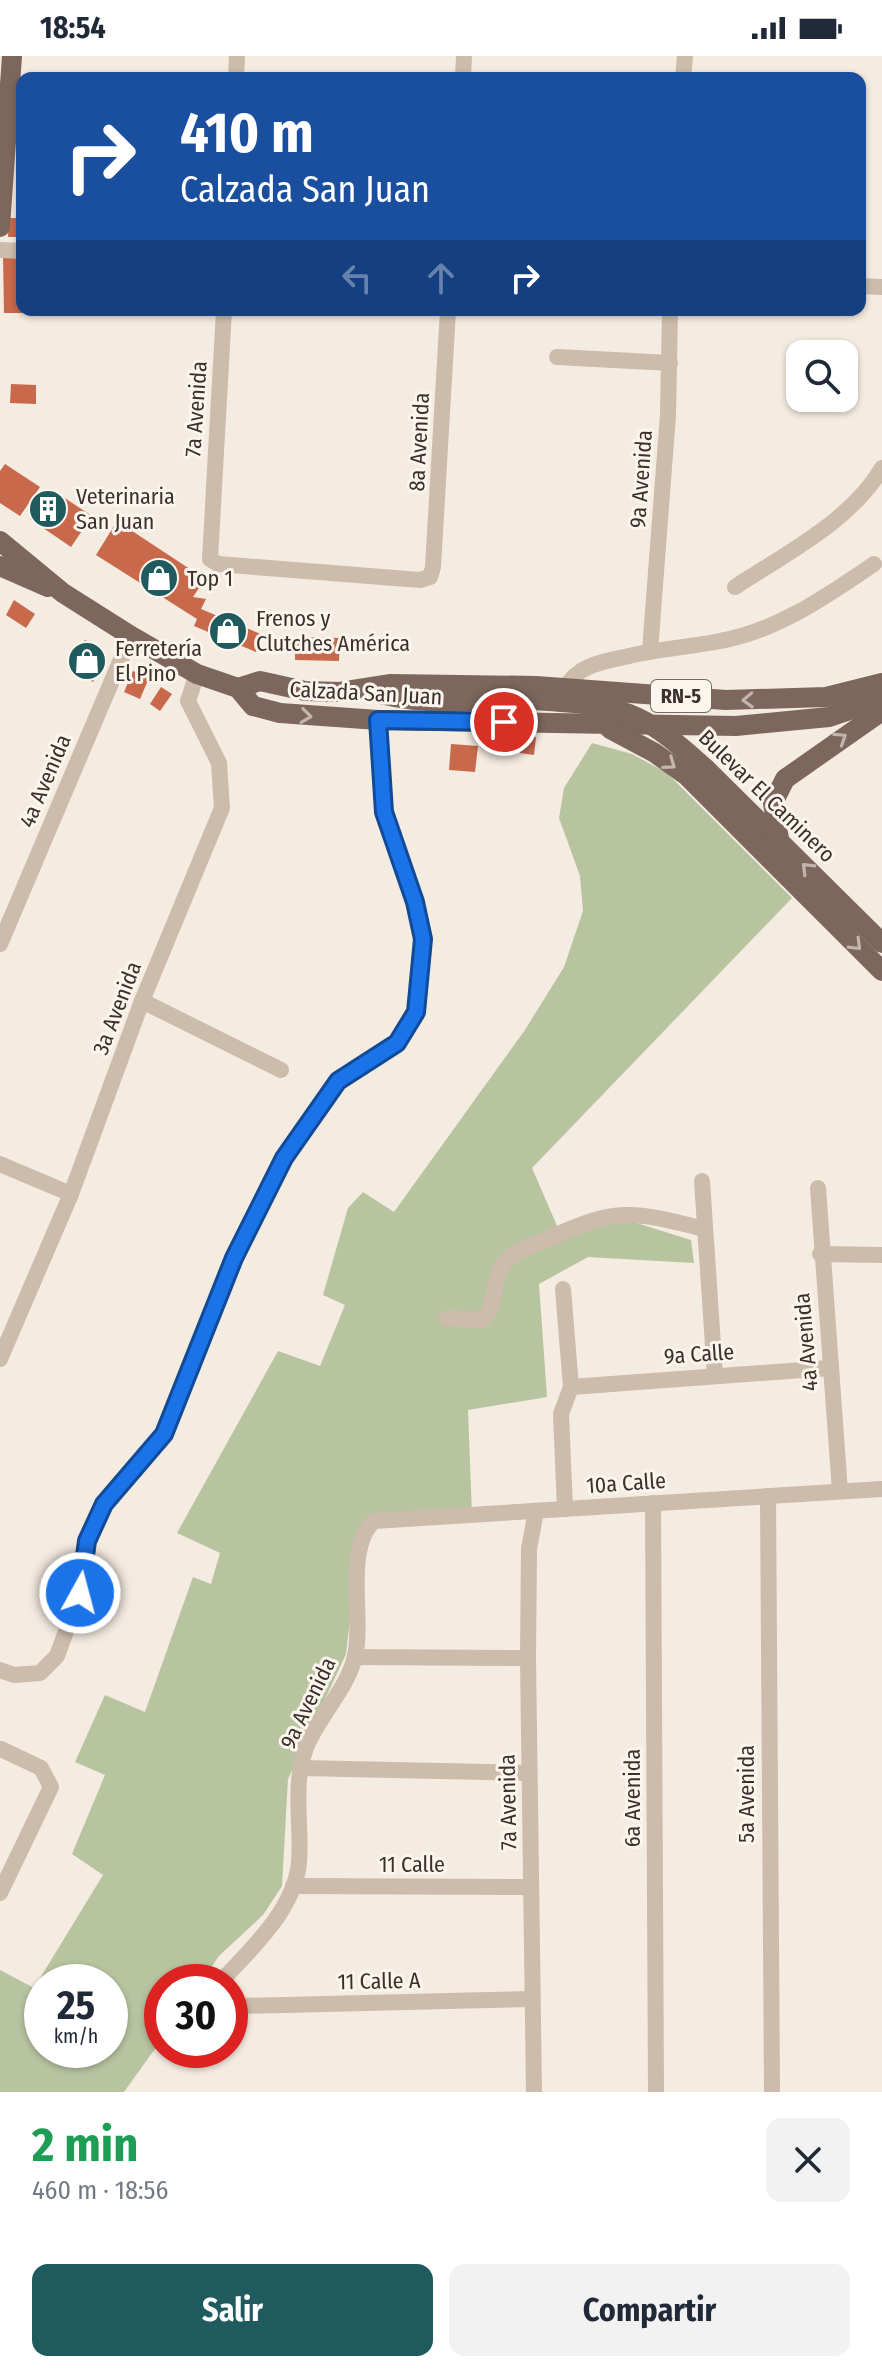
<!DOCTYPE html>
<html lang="es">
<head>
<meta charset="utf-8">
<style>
  :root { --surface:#fff; --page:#f2f2f3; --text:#1f2937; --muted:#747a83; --accent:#1f5a5e }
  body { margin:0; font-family:"Fira Sans Condensed",sans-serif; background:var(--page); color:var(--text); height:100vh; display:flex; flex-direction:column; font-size:30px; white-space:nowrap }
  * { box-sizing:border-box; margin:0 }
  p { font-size:26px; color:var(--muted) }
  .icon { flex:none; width:44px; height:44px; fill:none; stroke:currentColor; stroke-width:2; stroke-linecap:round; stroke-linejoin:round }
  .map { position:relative; height:2036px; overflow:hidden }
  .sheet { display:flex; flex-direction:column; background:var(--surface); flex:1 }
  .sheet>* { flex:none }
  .banner { position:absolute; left:16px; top:16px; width:850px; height:244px; border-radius:16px; box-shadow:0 2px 6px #0004; background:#1a4fa0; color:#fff; overflow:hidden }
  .fabs { position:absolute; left:786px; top:284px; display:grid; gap:16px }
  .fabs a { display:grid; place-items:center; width:72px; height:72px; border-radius:16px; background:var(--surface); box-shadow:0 2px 6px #0004; font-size:40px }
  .speed { position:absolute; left:24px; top:1908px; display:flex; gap:16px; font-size:40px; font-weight:700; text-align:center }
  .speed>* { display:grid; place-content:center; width:104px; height:104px; border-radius:50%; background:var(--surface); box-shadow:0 2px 6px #0004; line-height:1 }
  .speed small { font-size:20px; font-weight:400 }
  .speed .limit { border:12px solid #d22; background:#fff; color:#111 }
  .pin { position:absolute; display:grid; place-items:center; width:68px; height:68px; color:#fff; margin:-34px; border:4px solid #fff; border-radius:50%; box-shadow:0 2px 8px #0007 }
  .me { position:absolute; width:88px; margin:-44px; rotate:7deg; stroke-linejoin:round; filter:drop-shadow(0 0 6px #0008) }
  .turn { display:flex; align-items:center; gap:28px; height:168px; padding:0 32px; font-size:36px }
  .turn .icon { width:104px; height:104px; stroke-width:2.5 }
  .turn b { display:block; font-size:56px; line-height:68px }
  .lanes { display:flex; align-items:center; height:76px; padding:0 32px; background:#0003; justify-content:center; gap:40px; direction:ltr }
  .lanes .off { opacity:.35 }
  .round { display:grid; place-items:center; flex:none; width:84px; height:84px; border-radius:16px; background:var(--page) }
  .head { display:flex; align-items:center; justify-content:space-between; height:136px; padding:0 32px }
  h1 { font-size:48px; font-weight:700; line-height:60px; color:#1e9e55 }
  .action { display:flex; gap:16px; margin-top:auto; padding:16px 32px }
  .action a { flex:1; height:92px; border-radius:16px; background:var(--accent); color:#fff; font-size:32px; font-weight:700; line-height:92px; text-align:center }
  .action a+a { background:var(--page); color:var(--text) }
  .status { display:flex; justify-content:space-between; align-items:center; height:56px; padding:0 40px; background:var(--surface); direction:ltr }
  .status svg { height:22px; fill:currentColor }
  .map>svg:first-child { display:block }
  .green { fill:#b8c4a0; fill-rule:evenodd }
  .building { fill:#c8694b }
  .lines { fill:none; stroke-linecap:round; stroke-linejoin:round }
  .minor { stroke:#cdbbac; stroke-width:16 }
  .major { stroke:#7d675c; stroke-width:20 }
  .major-bridge { stroke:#7d675c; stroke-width:20 }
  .oneway { stroke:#c2b5ac }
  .route-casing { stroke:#114b97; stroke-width:20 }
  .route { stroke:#1a73e8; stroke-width:14 }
  .labels { text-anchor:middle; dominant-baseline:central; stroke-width:6; stroke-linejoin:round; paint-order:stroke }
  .shield { fill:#fbf5ee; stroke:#756b66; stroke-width:2 }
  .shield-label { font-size:20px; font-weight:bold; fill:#3b302b }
  .street-label { font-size:22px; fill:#3b302b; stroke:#fbf5ee }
  .poi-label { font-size:22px; fill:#3b302b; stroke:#fbf5ee; text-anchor:start }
</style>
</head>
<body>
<div class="status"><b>18:54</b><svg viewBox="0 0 49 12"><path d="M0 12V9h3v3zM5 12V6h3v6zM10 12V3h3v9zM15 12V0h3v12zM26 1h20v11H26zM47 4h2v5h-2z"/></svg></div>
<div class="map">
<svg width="882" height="2036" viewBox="0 0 882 2036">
  <rect width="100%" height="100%" fill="#f4ebe1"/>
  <path class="green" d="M592 687 632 698 667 717 792 842 532 1112 561 1179 627 1164 691 1184 694 1207 588 1201 539 1228 547 1341 468 1354 472 1459 361 1469 346 1598 288 1723 282 1830 263 1859 219 1900 201 1926H162V1983L124 2036H0V1914L34 1932 103 1819 72 1798 105 1719 75 1706 105 1639 145 1656 193 1521 211 1528 220 1497 177 1477 278 1295 320 1310 345 1249 323 1239 348 1152 363 1136 394 1156 525 974 564 911 583 855 580 820 559 762 564 732ZM42 1926H110V1994H42Z"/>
  <g class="building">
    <rect x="17" y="110" width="5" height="14"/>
    <polygon points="9,162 22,162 22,181 8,181"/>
    <polygon points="22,198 22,257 4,257 3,199"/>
    <polygon points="11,328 36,329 36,348 10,347"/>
    <polygon points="5,408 40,431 20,460 0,447 0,415"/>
    <polygon points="51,433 92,460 71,491 30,463"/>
    <polygon points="117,465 205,523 193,541 206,543 201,553 263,579 256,596 194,570 197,563 96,499"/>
    <polygon points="14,544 35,558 26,572 6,559"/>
    <polygon points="295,581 340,582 339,605 295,604"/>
    <polygon points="85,584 103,594 105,601 93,626 69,609"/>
    <polygon points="133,615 149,622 140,643 124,636"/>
    <polygon points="161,631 172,638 160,655 150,648"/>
    <polygon points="522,679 536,681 534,699 520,697"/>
    <polygon points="451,688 478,690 475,716 449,714"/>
  </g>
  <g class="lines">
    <g class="minor">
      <polyline points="236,22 237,0"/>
      <polyline points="463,22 464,0"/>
      <polyline points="683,22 685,0"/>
      <polyline points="0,194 22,195"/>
      <polyline points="860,230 882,231"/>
      <polyline points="224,254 210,503 218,508 420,524 430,521 433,511 448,254"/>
      <polyline points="557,301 670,307"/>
      <path d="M735 531C785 498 851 465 882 412"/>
      <polyline points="650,595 668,359 670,254"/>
      <path d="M565 632C579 608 603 606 629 600 659 593 690 591 720 585 777 575 827 540 874 508"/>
      <polyline points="0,888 131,580"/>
      <polyline points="142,945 281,1014"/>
      <polyline points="0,1108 71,1138"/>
      <polyline points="702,1125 715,1319"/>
      <polyline points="818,1132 840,1435"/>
      <polyline points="820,1198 882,1199"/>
      <polyline points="563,1233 571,1331 561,1358 565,1453"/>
      <path d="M447 1262 482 1264C499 1250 490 1219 508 1203 519 1193 538 1188 552 1181 619 1150 635 1156 705 1173"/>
      <polyline points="0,1303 71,1138 142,945 222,752 219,707 188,645 197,618"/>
      <polyline points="571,1331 830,1312"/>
      <polyline points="768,1440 772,2036"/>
      <polyline points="653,1447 656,2036"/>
      <polyline points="355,1601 528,1602"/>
      <polyline points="0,1614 14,1619 40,1617 57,1600 80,1537 87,1485 104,1448 164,1378 234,1202 284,1102 338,1025 397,987 416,956 423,883 415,846 384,756 378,664"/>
      <polyline points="301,1712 529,1717"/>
      <polyline points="293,1830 531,1831"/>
      <polyline points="0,1837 51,1731 41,1712 1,1693"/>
      <path d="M225 1926 228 1918C257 1887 294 1852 299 1807 302 1767 292 1730 306 1692 318 1661 348 1632 355 1600 364 1562 344 1493 374 1465L882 1433"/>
      <polyline points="230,1943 239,1950 532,1943"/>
      <polyline points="534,2036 528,1602 529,1493 536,1455"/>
    </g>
    <g class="major">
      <polyline points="0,171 12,0"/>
      <polyline points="0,485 63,537 131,580 197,618 238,632 253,650 280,657 378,664 736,670 829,661 882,643"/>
      <polyline points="0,510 48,531"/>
      <polyline points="238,632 260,625 305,635 340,636 391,628 536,630 726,644 826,641 882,627"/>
      <path d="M368 634C419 652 481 644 535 644"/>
      <polyline points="610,673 655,697 687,720 882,915"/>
      <polyline points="706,713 882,887"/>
      <polyline points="779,783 773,747 785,723 882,655"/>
    </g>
    <path class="major-bridge" d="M535 644C624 650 639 652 706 713"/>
  </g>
  <defs><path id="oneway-chevron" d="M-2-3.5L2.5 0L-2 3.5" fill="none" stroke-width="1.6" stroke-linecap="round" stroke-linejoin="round" transform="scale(2)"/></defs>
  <g class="oneway">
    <use href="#oneway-chevron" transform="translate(748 644) rotate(178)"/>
    <use href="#oneway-chevron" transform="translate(306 660) rotate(7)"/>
    <use href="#oneway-chevron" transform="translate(841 682) rotate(-33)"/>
    <use href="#oneway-chevron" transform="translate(670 708) rotate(36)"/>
    <use href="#oneway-chevron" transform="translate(807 812) rotate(-135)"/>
    <use href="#oneway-chevron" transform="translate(856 889) rotate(45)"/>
  </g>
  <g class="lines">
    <g class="route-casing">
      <polyline id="route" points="80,1537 87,1485 104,1448 164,1378 234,1202 284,1102 338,1025 397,987 416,956 423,883 415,846 384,756 378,664 504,666"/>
    </g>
    <use href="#route" class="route"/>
  </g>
  <defs>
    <g id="building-disc" transform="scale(2)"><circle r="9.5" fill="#1f5a5e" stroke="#fbf5ee"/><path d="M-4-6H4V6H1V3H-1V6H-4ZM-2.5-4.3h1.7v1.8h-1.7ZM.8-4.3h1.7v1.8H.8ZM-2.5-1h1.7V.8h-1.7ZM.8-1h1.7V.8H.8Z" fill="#fff"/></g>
    <g id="shop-disc" transform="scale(2)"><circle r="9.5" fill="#1f5a5e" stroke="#fbf5ee"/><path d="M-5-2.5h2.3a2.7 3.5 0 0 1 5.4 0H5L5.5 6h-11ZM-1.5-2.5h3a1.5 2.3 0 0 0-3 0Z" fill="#fff"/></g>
  </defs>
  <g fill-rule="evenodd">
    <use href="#building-disc" x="48" y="453"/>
    <use href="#shop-disc" x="159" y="522"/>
    <use href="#shop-disc" x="228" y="575"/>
    <use href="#shop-disc" x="87" y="605"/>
  </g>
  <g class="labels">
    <rect class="shield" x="651" y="624" width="60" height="32" rx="6"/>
    <g class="shield-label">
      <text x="681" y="640">RN-5</text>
    </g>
    <g class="street-label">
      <text transform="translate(196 353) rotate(-86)">7a Avenida</text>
      <text transform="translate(419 386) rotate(-87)">8a Avenida</text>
      <text transform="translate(641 423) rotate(-86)">9a Avenida</text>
      <text transform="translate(366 637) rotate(3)">Calzada San Juan</text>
      <text transform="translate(45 725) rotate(-67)">4a Avenida</text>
      <text transform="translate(767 740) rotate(44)">Bulevar El Caminero</text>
      <text transform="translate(117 952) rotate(-69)">3a Avenida</text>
      <text transform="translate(806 1286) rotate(-95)">4a Avenida</text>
      <text transform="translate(699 1298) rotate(-4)">9a Calle</text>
      <text transform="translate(626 1427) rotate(-4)">10a Calle</text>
      <text transform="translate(308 1647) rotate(-64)">9a Avenida</text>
      <text transform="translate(746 1738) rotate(-90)">5a Avenida</text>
      <text transform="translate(632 1742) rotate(-90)">6a Avenida</text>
      <text transform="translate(508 1746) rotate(-91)">7a Avenida</text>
      <text x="412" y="1808">11 Calle</text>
      <text transform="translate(379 1925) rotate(-1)">11 Calle A</text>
    </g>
    <g class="poi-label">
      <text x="76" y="440">Veterinaria<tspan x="76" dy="25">San Juan</tspan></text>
      <text x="187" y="522">Top 1</text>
      <text x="256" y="562">Frenos y<tspan x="256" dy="25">Clutches América</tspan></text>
      <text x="115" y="592">Ferretería<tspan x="115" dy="25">El Pino</tspan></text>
    </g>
  </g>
</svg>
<div class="fabs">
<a><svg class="icon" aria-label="search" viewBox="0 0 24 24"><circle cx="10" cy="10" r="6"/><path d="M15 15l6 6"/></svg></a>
</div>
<div class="speed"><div>25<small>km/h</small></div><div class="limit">30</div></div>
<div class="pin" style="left:504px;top:666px;background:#d93025"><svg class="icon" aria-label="arrive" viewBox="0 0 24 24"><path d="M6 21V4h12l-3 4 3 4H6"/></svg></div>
<svg class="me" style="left:80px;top:1537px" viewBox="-20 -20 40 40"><circle r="17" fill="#1a73e8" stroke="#fff" stroke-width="3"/><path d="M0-11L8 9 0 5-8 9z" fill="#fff"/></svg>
<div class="banner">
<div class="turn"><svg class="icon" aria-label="right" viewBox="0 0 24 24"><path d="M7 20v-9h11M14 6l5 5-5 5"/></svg><div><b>410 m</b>Calzada San Juan</div></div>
<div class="lanes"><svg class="icon off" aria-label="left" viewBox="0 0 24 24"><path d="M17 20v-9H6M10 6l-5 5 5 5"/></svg><svg class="icon off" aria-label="ahead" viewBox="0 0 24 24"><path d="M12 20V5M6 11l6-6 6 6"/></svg><svg class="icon" aria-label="right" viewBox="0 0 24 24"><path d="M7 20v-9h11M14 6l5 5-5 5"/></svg></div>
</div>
</div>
<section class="sheet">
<div class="head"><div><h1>2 min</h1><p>460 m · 18:56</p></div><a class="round"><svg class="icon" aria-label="close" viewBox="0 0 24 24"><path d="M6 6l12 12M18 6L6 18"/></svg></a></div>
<div class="action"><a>Salir</a><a>Compartir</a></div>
</section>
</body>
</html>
